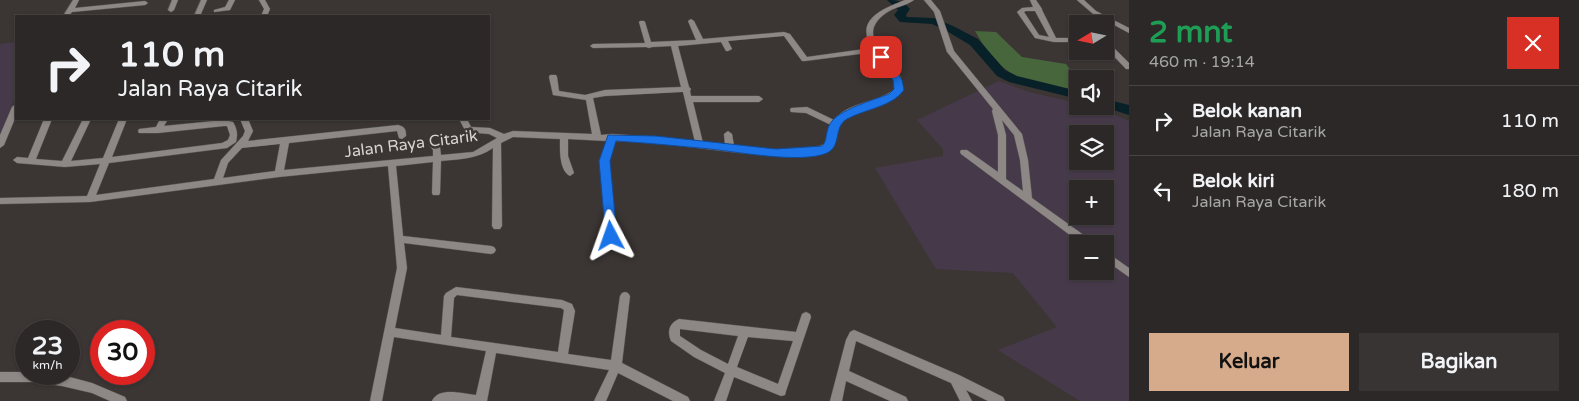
<!DOCTYPE html>
<html lang="id">
<head>
<meta charset="utf-8">
<style>
  :root { --surface:#2c2827; --page:#383433; --text:#f1f3f6; --muted:#a6a6a7; --line:#484444; --accent:#d6ab8b }
  body { margin:0; font-family:"Varela Round",sans-serif; background:var(--page); color:var(--text); height:100vh; display:flex; flex-direction:column; font-size:19px; white-space:nowrap }
  * { box-sizing:border-box; margin:0 }
  p { font-size:16px; color:var(--muted) }
  .icon { flex:none; width:28px; height:28px; fill:none; stroke:currentColor; stroke-width:2; stroke-linecap:round; stroke-linejoin:round }
  .map { position:relative; flex:1; overflow:hidden }
  .sheet { display:flex; flex-direction:column; background:var(--surface); width:450px }
  .sheet>* { flex:none }
  .banner { position:absolute; left:15px; top:15px; width:475px; height:105px; border-radius:0px; box-shadow:0 1px 4px #0004,0 0 0 1px var(--line); background:#2c2827; color:var(--text); overflow:hidden }
  .needle { width:32px; rotate:260deg }
  .buttons { position:absolute; left:1069px; top:15px; display:grid; gap:10px }
  .buttons a { display:grid; place-items:center; width:45px; height:45px; border-radius:0px; background:var(--surface); box-shadow:0 1px 4px #0004,0 0 0 1px var(--line); font-size:25px }
  .speed { position:absolute; left:15px; top:320px; display:flex; gap:10px; font-size:25px; font-weight:700; text-align:center }
  .speed>* { display:grid; place-content:center; width:65px; height:65px; border-radius:50%; background:var(--surface); box-shadow:0 1px 4px #0004,0 0 0 1px var(--line); line-height:1 }
  .speed small { font-size:12px; font-weight:400 }
  .speed .limit { border:8px solid #d22; background:#fff; color:#111 }
  .pin { position:absolute; display:grid; place-items:center; width:42px; height:42px; color:#fff; margin:-21px; border-radius:10px; box-shadow:0 2px 8px #0006 }
  .me { position:absolute; width:55px; margin:-28px; rotate:356deg; stroke-linejoin:round; filter:drop-shadow(0 0 4px #0008) }
  .turn { display:flex; align-items:center; gap:18px; height:105px; padding:0 20px; font-size:22px }
  .turn .icon { width:65px; height:65px; stroke-width:2.5 }
  .turn b { display:block; font-size:35px; line-height:42px }
  .round { display:grid; place-items:center; flex:none; width:52px; height:52px; border-radius:0px; background:var(--page) }
  .head { display:flex; align-items:center; justify-content:space-between; height:85px; padding:0 20px }
  h1 { font-size:30px; font-weight:700; line-height:38px; color:#1e9e55 }
  .cta { display:flex; gap:10px; margin-top:auto; padding:10px 20px }
  .cta a { flex:1; height:58px; border-radius:0px; background:var(--accent); color:#111; font-size:20px; font-weight:700; line-height:58px; text-align:center }
  .cta a+a { background:var(--page); color:var(--text) }
  ul { padding:0; list-style:none }
  li { display:flex; align-items:center; gap:15px; height:70px; padding:0 20px; border-top:1px solid var(--line) }
  li div { flex:1 }
  li b { display:block; font-size:19px }
  li em { font-style:normal }
  main { display:flex; flex:1; min-height:0 }
  .map>svg:first-child { display:block }
  .industrial { fill:#463a4a; fill-rule:evenodd }
  .green { fill:#47663b }
  .lines { fill:none; stroke-linecap:round; stroke-linejoin:round }
  .river { fill:#082028; fill-rule:evenodd }
  .minor-casing { stroke:#585553; stroke-width:1 }
  .minor { fill:#8d8885; fill-rule:evenodd }
  .route { fill:#1a73e8; stroke:#114b97 }
  .labels { text-anchor:middle; dominant-baseline:central; stroke-width:5; stroke-linejoin:round; paint-order:stroke }
  .street-label { font-size:16px; fill:#d7d4d3; stroke:#3b3634 }
</style>
</head>
<body>
<main>
<div class="map">
<svg width="1129" height="401" viewBox="0 0 1129 401">
  <rect width="100%" height="100%" fill="#3b3634"/>
  <g class="industrial">
    <polygon points="16,42 16,96 0,134 0,44"/>
    <path d="M999 81 1029 92 1077 103 1078 106 1104 110 1129 121V401H1080L998 350 1057 327 1013 273 936 269 875 168 943 156V149L917 120ZM1078 134H1105V161H1078ZM1078 189H1105V216H1078ZM1078 244H1105V271H1078Z"/>
  </g>
  <path class="green" d="M975 31 996 32 1022 57 1066 64 1077 79V93C1024 80 1004 82 975 31Z"/>
  <g class="lines">
    <g class="river">
      <path d="M887 0C898 0 903 1 910 9L906 15 907 17 934 18 953 26 978 39 1005 70 1017 76 1078 91V99L1009 82 997 76 970 45 945 30 932 24 900 22 894 15 898 10Z"/>
      <polygon points="1105,99 1129,105 1129,115 1101,106 1105,106"/>
    </g>
    <g class="minor-casing">
      <g id="minor">
        <polygon points="73,0 79,0 75,8 145,1 148,3 145,5 72,12 69,16 63,16"/>
        <polygon points="172,0 178,0 174,10 171,12 168,10"/>
        <polygon points="201,0 207,0 200,16 194,16"/>
        <polygon points="229,0 235,0 230,10 214,12 214,10 225,7"/>
        <polygon points="259,0 265,0 270,9 267,16 261,16 264,9"/>
        <path d="M905 0H914C906 6 894 7 886 13 854 36 890 56 901 78 902 82 902 86 903 90 887 108 849 105 838 126 835 132 836 139 834 145L833 147 820 154 793 156 740 153 656 143 615 141 609 161 616 236 614 239H608L606 236 601 161 607 141 568 139V156L574 173 570 176C559 170 560 150 560 139L513 137 501 143 502 226 500 229H494L492 226 493 148C477 159 460 159 441 161L440 193 439 195H433L432 193 433 162 396 166 403 236 491 246 494 247 496 250 494 253 491 254 404 243 407 268 395 328 441 335 444 296 446 293 456 287 562 300 572 304 575 311 568 354 611 360 620 296 622 293 625 292 628 293 630 296 622 363 688 397 690 401H673L618 373 606 401H594L609 370 496 353 487 401H432C439 386 463 394 476 395L486 351 394 337 382 401H370L397 268 388 166 279 177 90 202 0 204V198L87 196 100 164 65 167 17 163 13 160 17 157 28 158 44 119H52L36 159 62 161 83 119H91L71 161 103 158 119 119H127L112 157 222 143 228 140 230 135 227 126H224L158 133H139L138 131 139 129 156 127 160 119H168L164 126 224 120 233 122C237 129 238 134 236 142L227 148 109 163 96 195 214 179 221 160 243 136 245 131 240 119H248L253 131 248 141 398 125C405 127 406 129 406 136L402 139 399 138 397 131 289 143 284 170 433 156V150L428 144 432 141 440 147 441 155 473 152 497 138 489 134 466 132 459 119H467L471 127 490 128 504 134 513 131 592 134 586 100 553 95 549 77 550 75H556L557 77 559 91 585 95 605 90 681 87 671 46 652 47 649 48 646 47 593 48 590 46 593 44 645 43 639 22 640 21H644L645 22 651 42 696 40 688 21 691 19 694 21 703 39 784 32 790 34 807 57 872 48C854 19 883 9 905 0ZM784 36 802 61H805L875 52 894 80 895 89C878 103 847 102 834 120L807 107 791 108 790 110 791 112 806 113 831 125 826 143C807 155 757 149 734 146L732 134 728 131 724 134 725 145 703 143 693 102H759L763 99 759 96H691L690 91 691 89 689 87 678 46 721 42 726 51H728L732 49 728 41ZM683 92 695 142 656 137 612 134 601 135 593 98 605 96ZM280 144 275 171 223 178 228 163 242 148ZM457 295 561 308 564 310 558 352 451 337 454 298Z"/>
        <path d="M924 0H931L940 11 954 51 1022 134 1028 160 1032 198 1092 241 1093 244H1082L961 154 960 152 961 150H967L998 172V135L992 111 993 109 947 52 934 12ZM1002 120 1014 135 1020 160 1023 191 1006 179V135Z"/>
        <path d="M1030 0H1036L1042 9V10L1056 38H1078V42H1054L1035 38 1017 12 1022 8 1033 7ZM1026 11H1035L1049 37 1039 35 1024 12Z"/>
        <polygon points="1077,0 1084,0 1096,11 1129,28 1129,33 1092,13"/>
        <polygon points="1105,41 1107,41 1129,63 1129,69 1126,69 1105,47"/>
        <polygon points="16,104 16,116 4,145 0,148 0,135 12,107"/>
        <polygon points="1105,251 1129,268 1129,277 1105,260"/>
        <path d="M806 312 810 314 811 317 786 391 785 395 781 396 734 377 726 401H714L725 373 694 357 671 341C667 332 669 323 679 319L796 332 802 314ZM680 329 738 336 728 364 701 350 680 336ZM748 337 793 341 778 384 737 367Z"/>
        <polygon points="854,330 959,375 1003,397 1005,401 988,401 966,390 972,401 960,401 951,383 856,341 849,371 906,397 908,401 890,401 846,381 842,401 830,401 846,340 850,332"/>
        <polygon points="0,372 26,372 26,374 62,375 92,383 125,397 127,401 110,401 92,393 62,386 32,382 0,382"/>
      </g>
    </g>
    <use href="#minor" class="minor"/>
  </g>
  <path class="route" d="M878 55H884L902 80 904 90C892 107 865 109 847 119 833 127 842 146 827 153 801 164 739 152 710 149 679 146 648 143 616 141L610 161 617 236 611 241 606 240 599 161 608 135 656 136 776 149 822 146C828 140 825 132 830 124 837 110 874 100 889 94L894 89 893 80 876 57Z"/>
  <g class="labels">
    <g class="street-label">
      <text transform="translate(411 144) rotate(-7)">Jalan Raya Citarik</text>
    </g>
  </g>
</svg>
<div class="buttons">
<a><svg class="needle" viewBox="-14 -14 28 28"><path d="M0-13l5 13h-10z" fill="#e53935"/><path d="M0 13l5-13h-10z" fill="#a6a6a7"/></svg></a>
<a><svg class="icon" aria-label="sound" viewBox="0 0 24 24"><path d="M4 9h4l5-4v14l-5-4H4zM17 9q2 3 0 6"/></svg></a>
<a><svg class="icon" aria-label="layers" viewBox="0 0 24 24"><path d="M12 4l9 5-9 5-9-5zM3 14l9 5 9-5"/></svg></a>
<a>+</a>
<a>−</a>
</div>
<div class="speed"><div>23<small>km/h</small></div><div class="limit">30</div></div>
<div class="pin" style="left:881px;top:57px;background:#d93025"><svg class="icon" aria-label="arrive" viewBox="0 0 24 24"><path d="M6 21V4h12l-3 4 3 4H6"/></svg></div>
<svg class="me" style="left:611px;top:236px" viewBox="-20 -20 40 40"><path d="M0-17L14 15 0 8-14 15z" fill="#1a73e8" stroke="#fff" stroke-width="4"/></svg>
<div class="banner">
<div class="turn"><svg class="icon" aria-label="right" viewBox="0 0 24 24"><path d="M7 20v-9h11M14 6l5 5-5 5"/></svg><div><b>110 m</b>Jalan Raya Citarik</div></div>
</div>
</div>
<section class="sheet">
<div class="head"><div><h1>2 mnt</h1><p>460 m · 19:14</p></div><a class="round" style="background:#d93025;color:#fff"><svg class="icon" aria-label="close" viewBox="0 0 24 24"><path d="M6 6l12 12M18 6L6 18"/></svg></a></div>
<ul>
<li><svg class="icon" aria-label="right" viewBox="0 0 24 24"><path d="M7 20v-9h11M14 6l5 5-5 5"/></svg><div><b>Belok kanan</b><p>Jalan Raya Citarik</p></div><em>110 m</em></li>
<li><svg class="icon" aria-label="left" viewBox="0 0 24 24"><path d="M17 20v-9H6M10 6l-5 5 5 5"/></svg><div><b>Belok kiri</b><p>Jalan Raya Citarik</p></div><em>180 m</em></li>
</ul>
<div class="cta"><a>Keluar</a><a>Bagikan</a></div>
</section>
</main>
</body>
</html>
